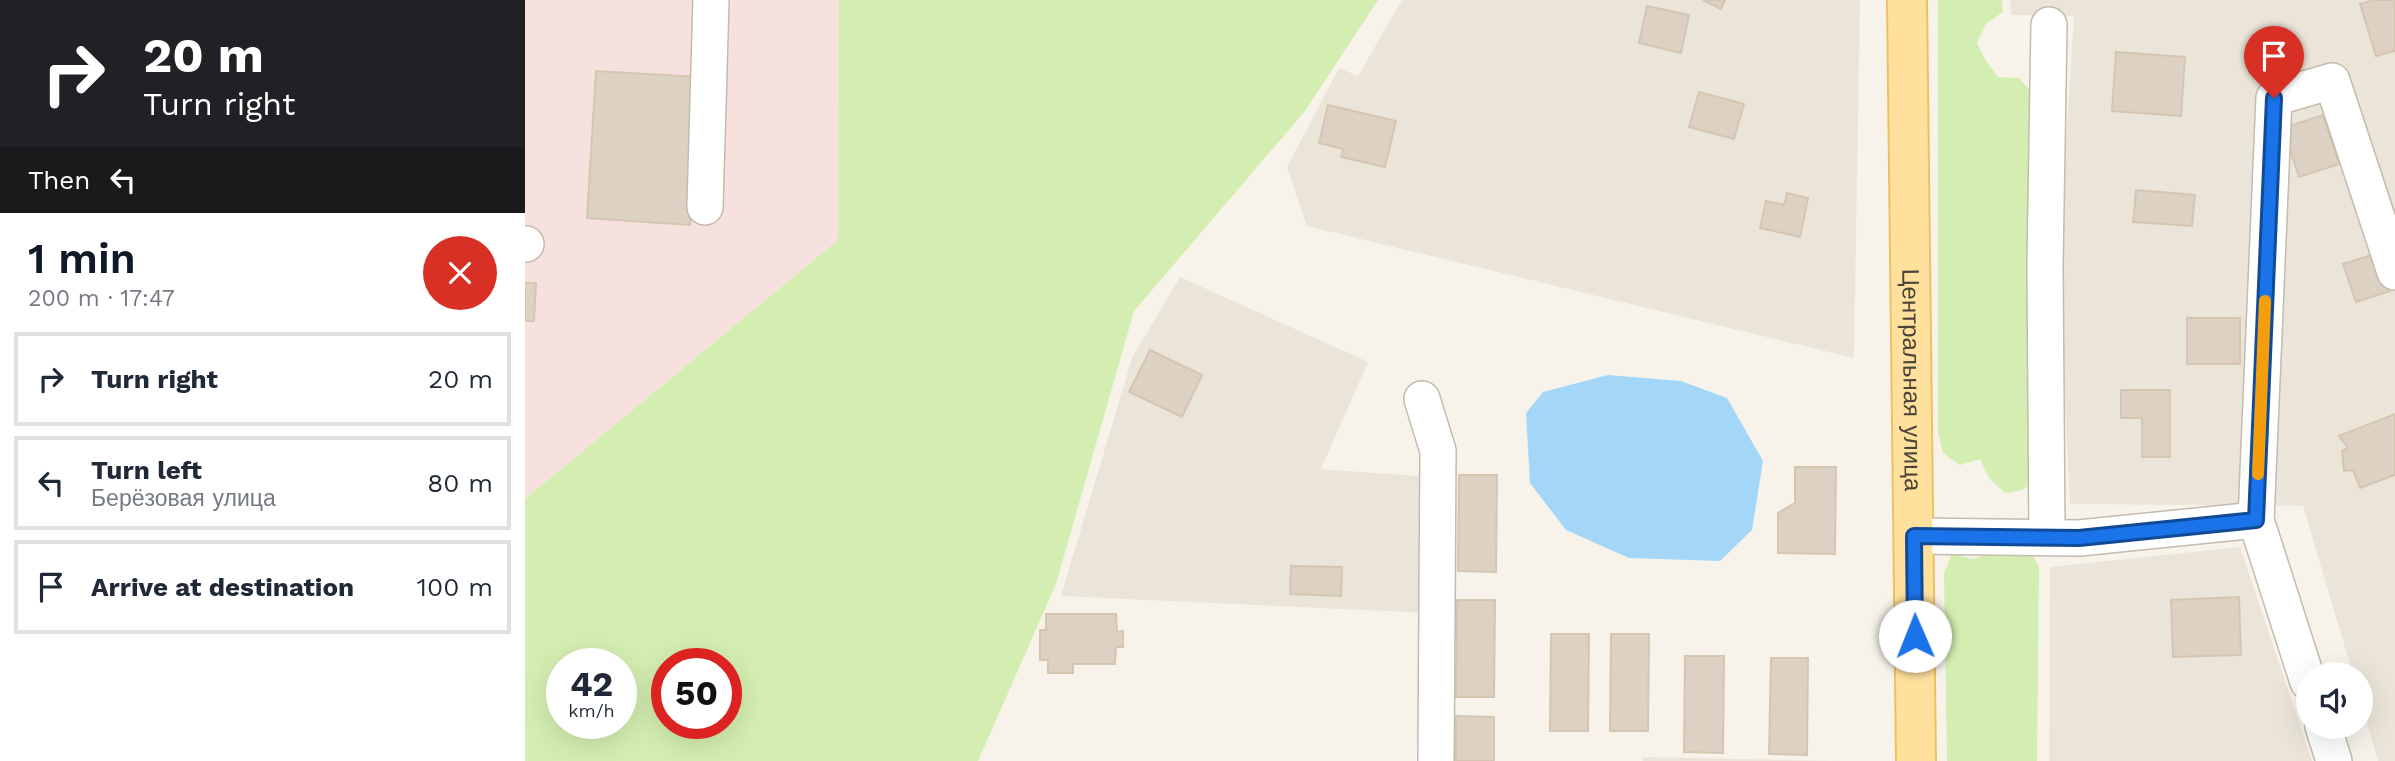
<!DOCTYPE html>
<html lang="en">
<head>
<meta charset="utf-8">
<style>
  :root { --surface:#fff; --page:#f6f6f7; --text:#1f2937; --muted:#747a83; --line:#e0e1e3; --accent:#111827 }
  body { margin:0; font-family:"Work Sans",sans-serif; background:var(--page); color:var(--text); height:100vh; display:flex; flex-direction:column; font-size:26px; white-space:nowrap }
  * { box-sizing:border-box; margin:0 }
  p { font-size:23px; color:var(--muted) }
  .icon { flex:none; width:38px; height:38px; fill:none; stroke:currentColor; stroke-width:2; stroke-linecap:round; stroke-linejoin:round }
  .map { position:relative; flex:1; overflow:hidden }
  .sheet { display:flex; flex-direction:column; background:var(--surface); width:525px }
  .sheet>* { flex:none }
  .hud { background:#202124; color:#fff; overflow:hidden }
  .tools { position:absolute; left:1771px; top:662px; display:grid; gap:14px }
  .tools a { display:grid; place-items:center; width:77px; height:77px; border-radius:50%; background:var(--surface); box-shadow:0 7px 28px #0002; font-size:35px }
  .speed { position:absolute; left:21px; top:648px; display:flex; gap:14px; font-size:35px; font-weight:700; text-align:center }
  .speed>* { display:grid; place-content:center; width:91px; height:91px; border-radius:50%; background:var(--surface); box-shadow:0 7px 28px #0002; line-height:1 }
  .speed small { font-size:18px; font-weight:400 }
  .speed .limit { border:10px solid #d22; background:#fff; color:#111 }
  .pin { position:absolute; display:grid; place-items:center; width:60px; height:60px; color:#fff; margin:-72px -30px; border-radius:50% 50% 50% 0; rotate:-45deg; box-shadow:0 0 7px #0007 }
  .pin .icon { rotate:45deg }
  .me { position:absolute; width:77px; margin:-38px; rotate:359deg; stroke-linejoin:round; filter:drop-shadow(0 0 5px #0008) }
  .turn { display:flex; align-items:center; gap:24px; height:147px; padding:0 28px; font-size:32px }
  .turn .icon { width:91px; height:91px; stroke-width:2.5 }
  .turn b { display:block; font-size:49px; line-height:60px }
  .then { display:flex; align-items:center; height:66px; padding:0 28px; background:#0003; gap:14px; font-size:26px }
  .round { display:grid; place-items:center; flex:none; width:74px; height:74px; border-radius:37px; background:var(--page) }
  .overview { display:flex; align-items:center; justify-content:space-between; height:119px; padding:0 28px }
  h1 { font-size:42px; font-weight:600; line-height:52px; color:var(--accent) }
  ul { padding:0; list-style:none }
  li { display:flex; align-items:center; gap:21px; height:94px; margin:0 14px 10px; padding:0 14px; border:4px solid var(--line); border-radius:0px }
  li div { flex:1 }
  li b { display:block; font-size:26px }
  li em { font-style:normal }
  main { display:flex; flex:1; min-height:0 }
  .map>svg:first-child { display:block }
  .residential { fill:#ebe5d9 }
  .medical { fill:#f7e1de }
  .green { fill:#d4eeb1; fill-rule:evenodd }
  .water { fill:#a4d7f7 }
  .building { fill:#dcd1c2; stroke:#d5c6b2; stroke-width:2 }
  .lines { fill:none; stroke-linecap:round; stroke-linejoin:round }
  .minor-casing { stroke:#c3bbac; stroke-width:38 }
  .major-casing { stroke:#efc061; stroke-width:42 }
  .minor { stroke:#fff; stroke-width:35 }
  .major { stroke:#ffe09c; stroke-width:38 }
  .route-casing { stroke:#114b97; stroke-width:18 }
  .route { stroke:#1a73e8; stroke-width:12 }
  .slow { stroke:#f59e0b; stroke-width:12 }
  .labels { text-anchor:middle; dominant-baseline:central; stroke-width:5; stroke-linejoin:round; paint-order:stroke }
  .street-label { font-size:24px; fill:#4c4338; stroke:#fff }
</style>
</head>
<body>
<main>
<section class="sheet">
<div class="hud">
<div class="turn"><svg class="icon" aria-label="right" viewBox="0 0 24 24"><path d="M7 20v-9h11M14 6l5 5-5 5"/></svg><div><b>20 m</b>Turn right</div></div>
<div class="then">Then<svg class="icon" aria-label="left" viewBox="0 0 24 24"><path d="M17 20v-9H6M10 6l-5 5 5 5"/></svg></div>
</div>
<div class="overview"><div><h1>1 min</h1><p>200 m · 17:47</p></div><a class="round" style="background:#d93025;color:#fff"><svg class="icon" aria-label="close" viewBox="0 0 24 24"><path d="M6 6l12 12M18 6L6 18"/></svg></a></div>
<ul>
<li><svg class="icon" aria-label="right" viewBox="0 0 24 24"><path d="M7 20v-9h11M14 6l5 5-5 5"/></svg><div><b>Turn right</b></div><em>20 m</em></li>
<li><svg class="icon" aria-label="left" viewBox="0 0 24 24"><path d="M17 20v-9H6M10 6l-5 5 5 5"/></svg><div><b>Turn left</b><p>Берёзовая улица</p></div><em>80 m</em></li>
<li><svg class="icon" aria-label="arrive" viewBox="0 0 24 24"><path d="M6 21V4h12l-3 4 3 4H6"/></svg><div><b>Arrive at destination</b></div><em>100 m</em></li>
</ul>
</section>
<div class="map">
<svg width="1870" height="761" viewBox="0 0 1870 761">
  <rect width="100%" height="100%" fill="#f7f3eb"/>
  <g class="residential">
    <polygon points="877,0 1335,0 1329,358 782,226 762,167 814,68 833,76"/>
    <polygon points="1485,0 1870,0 1870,761 1853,761 1836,701 1836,674 1828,674 1778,506 1545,504 1533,270 1549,16 1486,15"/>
    <polygon points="655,277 843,362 796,469 905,477 904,613 536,596 607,358"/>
    <polygon points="1715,547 1787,761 1524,761 1525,567"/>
    <polygon points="1118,757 1310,761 1118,761"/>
  </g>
  <polygon class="medical" points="0,0 314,0 313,240 0,499"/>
  <g class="green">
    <path d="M314 0H853L780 111 609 311 531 584 453 761H0V499L313 240ZM96 663V723H37V663ZM201 663V723H142V663Z"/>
    <polygon points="1413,0 1477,0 1478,12 1461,24 1452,43 1461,61 1473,77 1494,78 1507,93 1509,480 1498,490 1480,493 1464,478 1455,459 1435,465 1418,453 1413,432"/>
    <polygon points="1467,553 1508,556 1514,567 1512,761 1422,761 1419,573 1427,554 1448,559"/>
  </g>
  <polygon class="water" points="1083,375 1156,381 1202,398 1238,461 1227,530 1195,561 1104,558 1041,530 1005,483 1001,413 1018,392"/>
  <g class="building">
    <polygon points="1178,0 1200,0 1196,9"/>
    <polygon points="1849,0 1870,0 1870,51 1851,56 1835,4"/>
    <polygon points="1122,6 1164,15 1156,53 1114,43"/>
    <polygon points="1591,52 1660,57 1656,116 1587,111"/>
    <polygon points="71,71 173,77 165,225 62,218"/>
    <polygon points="1174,92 1219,104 1209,139 1164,127"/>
    <polygon points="803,105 871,121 860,167 816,157 818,149 794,143"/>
    <polygon points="1798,115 1814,164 1774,177 1758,128"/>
    <polygon points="1611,190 1670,195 1667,226 1608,222"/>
    <polygon points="1262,193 1283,198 1275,237 1235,228 1241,201 1259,205"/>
    <polygon points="1853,253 1865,291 1831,302 1818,264"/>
    <polygon points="0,283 11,283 9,321 0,321"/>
    <rect x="1662" y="318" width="53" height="46"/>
    <polygon points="625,350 677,375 657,417 604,392"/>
    <polygon points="1596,390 1645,390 1645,457 1617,457 1617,418 1596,418"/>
    <polygon points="1870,414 1870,475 1835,488 1828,470 1819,471 1817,451 1823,448 1814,436"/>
    <polygon points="1270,467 1311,467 1310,554 1253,553 1253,513 1270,503"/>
    <polygon points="934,475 972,475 971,572 933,571"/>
    <polygon points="766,566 817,567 816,596 765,594"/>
    <polygon points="1714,597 1716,655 1648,657 1646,600"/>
    <polygon points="932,600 970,600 969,697 931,697"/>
    <polygon points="521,614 591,614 592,632 598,631 598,647 591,647 590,664 548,664 548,673 523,673 523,660 515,660 515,630 521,630"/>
    <polygon points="1026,634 1064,634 1063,731 1025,731"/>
    <polygon points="1086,634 1124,634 1123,731 1085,731"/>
    <polygon points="1160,656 1199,656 1198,753 1159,752"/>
    <polygon points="1246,658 1283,658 1282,755 1244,754"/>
    <polygon points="931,716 969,717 969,761 931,761"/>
  </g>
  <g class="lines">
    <g class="minor-casing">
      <g id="minor">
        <polyline points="180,207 186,0"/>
        <polyline points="0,244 1,244"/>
        <polyline points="897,399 913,451 911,761"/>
        <polyline points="1389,536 1554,538 1731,520"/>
        <polyline points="1522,537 1520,265 1524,25"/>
        <polyline points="1783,682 1731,520 1749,98 1807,81 1870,272"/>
        <polyline points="1798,726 1809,761"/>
      </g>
    </g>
    <g class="major-casing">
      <g id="major">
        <path id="s1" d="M1382 0 1391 761"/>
      </g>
    </g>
    <use href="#minor" class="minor"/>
    <use href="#major" class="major"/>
  </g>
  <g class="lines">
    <g class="route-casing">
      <polyline id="route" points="1390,636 1389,536 1554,538 1731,520 1749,98"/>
    </g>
    <use href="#route" class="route"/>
    <polyline class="slow" points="1733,474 1740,301"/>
  </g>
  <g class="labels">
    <g class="street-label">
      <text stroke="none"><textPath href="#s1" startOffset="380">Центральная улица</textPath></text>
    </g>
  </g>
</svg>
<div class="tools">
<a><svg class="icon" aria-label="sound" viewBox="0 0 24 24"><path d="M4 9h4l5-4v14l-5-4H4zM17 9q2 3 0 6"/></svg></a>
</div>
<div class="speed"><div>42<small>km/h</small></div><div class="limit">50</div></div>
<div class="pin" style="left:1749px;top:98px;background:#d93025"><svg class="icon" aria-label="arrive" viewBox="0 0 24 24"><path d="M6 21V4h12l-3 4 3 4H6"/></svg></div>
<svg class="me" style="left:1390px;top:636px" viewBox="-20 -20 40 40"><circle r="19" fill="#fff"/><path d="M0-13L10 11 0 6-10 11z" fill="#1a73e8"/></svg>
</div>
</main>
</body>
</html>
